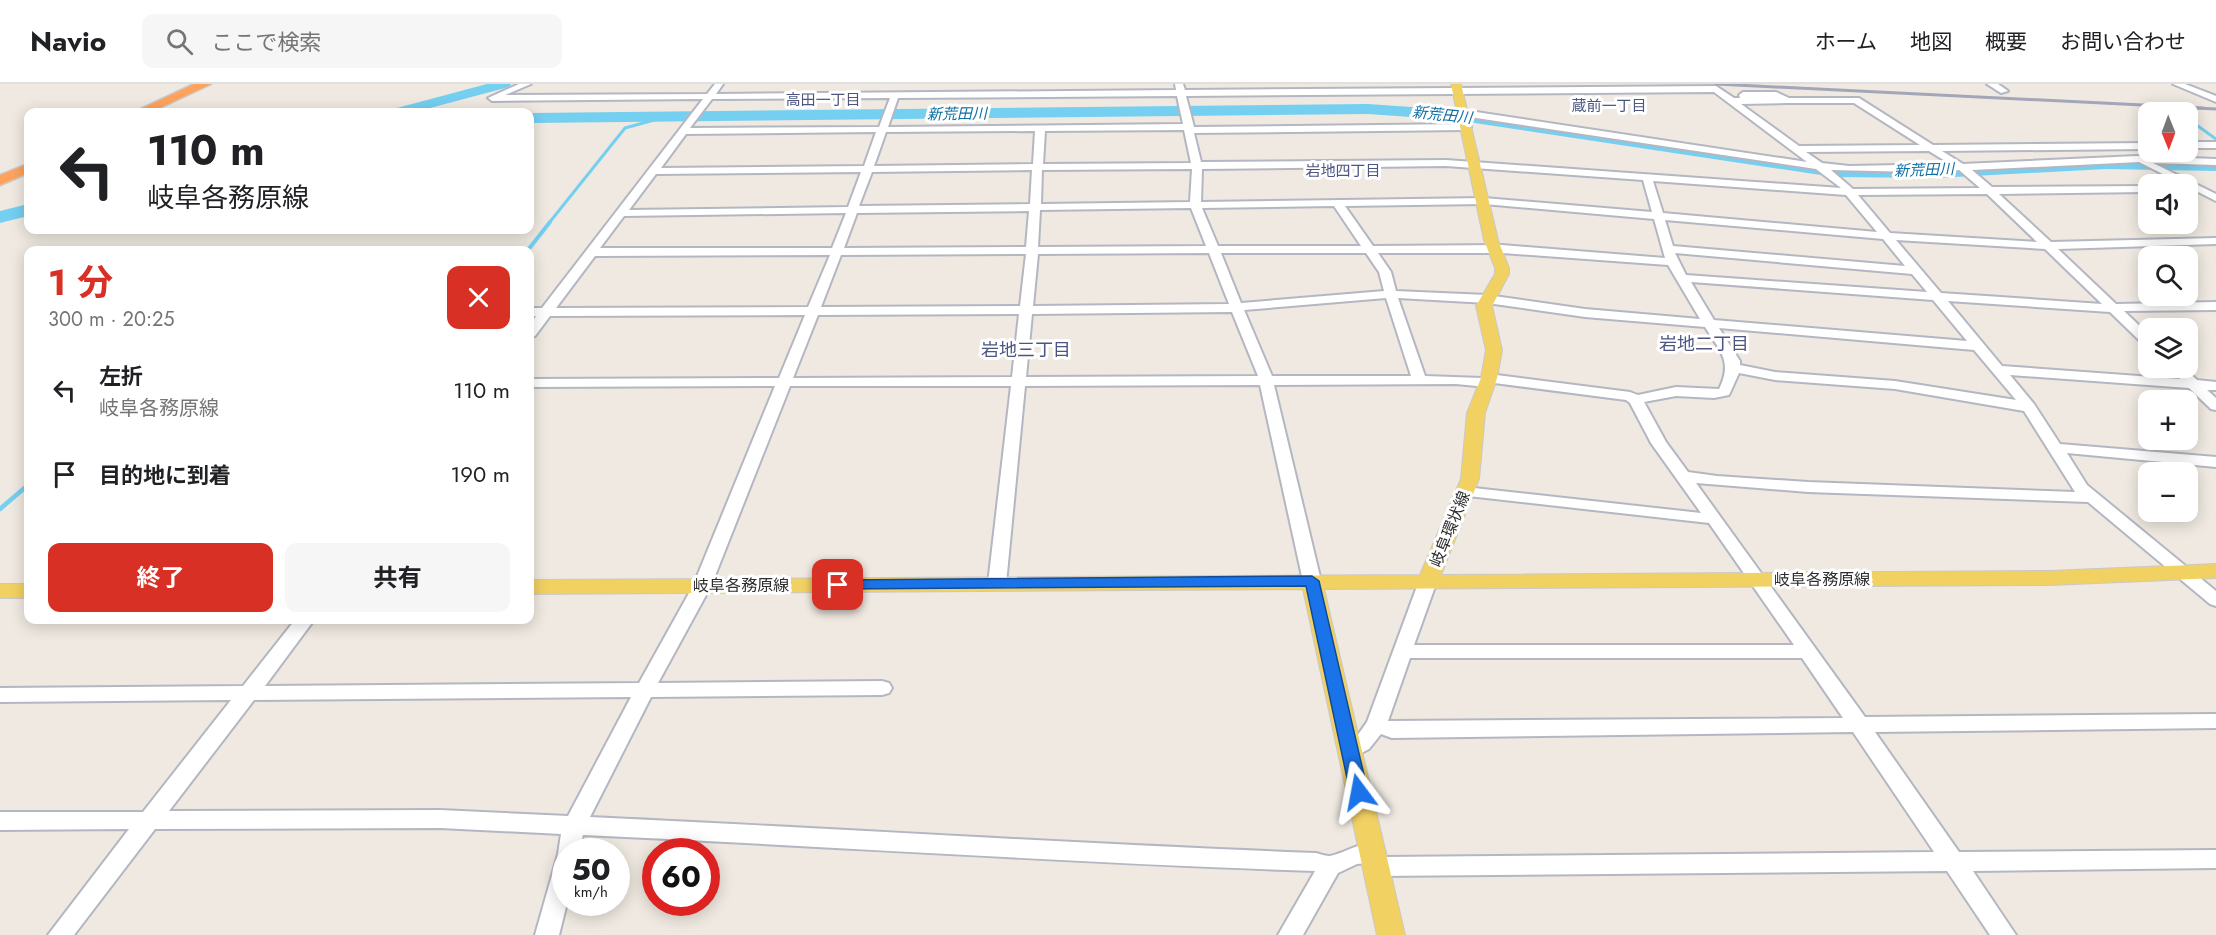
<!DOCTYPE html>
<html lang="ja">
<head>
<meta charset="utf-8">
<style>
  :root { --surface:#fff; --page:#f6f6f6; --text:#202124; --muted:#757577; --line:#e0e0e0; --accent:#d93025 }
  body { margin:0; font-family:Jost,"Noto Sans JP",sans-serif; background:var(--page); color:var(--text); height:100vh; display:flex; flex-direction:column; font-size:22px; white-space:nowrap }
  * { box-sizing:border-box; margin:0 }
  p { font-size:20px; color:var(--muted) }
  .icon { flex:none; width:33px; height:33px; fill:none; stroke:currentColor; stroke-width:2; stroke-linecap:round; stroke-linejoin:round }
  .map { position:relative; flex:1; overflow:hidden }
  .side { position:absolute; left:24px; top:162px; width:510px; height:378px; display:flex; flex-direction:column; background:var(--surface); border-radius:12px; box-shadow:0 3px 15px #0003 }
  .side>* { flex:none }
  .guide { position:absolute; left:24px; top:24px; width:510px; height:126px; border-radius:12px; box-shadow:0 3px 15px #0003; background:#fff; color:var(--text); overflow:hidden }
  .needle { width:39px; rotate:179deg }
  .controls { position:absolute; left:2138px; top:18px; display:grid; gap:12px }
  .controls a { display:grid; place-items:center; width:60px; height:60px; border-radius:12px; background:var(--surface); box-shadow:0 3px 15px #0003; font-size:30px }
  .speed { position:absolute; left:552px; top:754px; display:flex; gap:12px; font-size:30px; font-weight:700; text-align:center }
  .speed>* { display:grid; place-content:center; width:78px; height:78px; border-radius:50%; background:var(--surface); box-shadow:0 3px 15px #0003; line-height:1 }
  .speed small { font-size:15px; font-weight:400 }
  .speed .limit { border:9px solid #d22; background:#fff; color:#111 }
  .pin { position:absolute; display:grid; place-items:center; width:51px; height:51px; color:#fff; margin:-26px; border-radius:12px; box-shadow:0 3px 9px #0006 }
  .me { position:absolute; width:66px; margin:-33px; rotate:347deg; stroke-linejoin:round; filter:drop-shadow(0 0 4px #0008) }
  .turn { display:flex; align-items:center; gap:21px; height:126px; padding:0 24px; font-size:27px }
  .turn .icon { width:78px; height:78px; stroke-width:2.5 }
  .turn b { display:block; font-size:42px; line-height:51px }
  .round { display:grid; place-items:center; flex:none; width:63px; height:63px; border-radius:12px; background:var(--page) }
  .head { display:flex; align-items:center; justify-content:space-between; height:102px; padding:0 24px }
  h1 { font-size:36px; font-weight:700; line-height:45px; color:var(--accent) }
  .cta { display:flex; gap:12px; margin-top:auto; padding:12px 24px }
  .cta a { flex:1; height:69px; border-radius:12px; background:var(--accent); color:#fff; font-size:24px; font-weight:700; line-height:69px; text-align:center }
  .cta a+a { background:var(--page); color:var(--text) }
  ul { padding:0; list-style:none }
  li { display:flex; align-items:center; gap:18px; height:84px; padding:0 24px }
  li div { flex:1 }
  li b { display:block; font-size:22px }
  li em { font-style:normal }
  header { display:flex; align-items:center; gap:36px; box-sizing:border-box; height:84px; padding:0 30px; background:var(--surface); border-bottom:2px solid var(--line) }
  header strong { font-size:28px }
  nav { display:flex; gap:33px; margin-inline-start:auto; font-size:21px }
  .search { width:420px; height:54px; background:var(--page); display:flex; align-items:center; gap:15px; box-sizing:border-box; padding:0 21px; border-radius:12px; color:var(--muted); font-size:22px }
  .map>svg:first-child { display:block }
  .lines { fill:none; stroke-linecap:round; stroke-linejoin:round }
  .stream-far2 { stroke:#75cff0; stroke-width:3 }
  .stream-far1 { stroke:#75cff0; stroke-width:4 }
  .stream { stroke:#75cff0; stroke-width:4.5 }
  .river { fill:#75cff0; fill-rule:evenodd }
  .minor-casing { stroke:#b4b7c1; stroke-width:4 }
  .major-casing { stroke:#c9c9c9; stroke-width:2 }
  .highway-casing { stroke:#c9c9c9; stroke-width:3 }
  .minor { fill:#fff; fill-rule:evenodd }
  .major { fill:#f2d163; fill-rule:evenodd }
  .highway { fill:#ffa35c; fill-rule:evenodd }
  .rail { stroke:#a3a6b8; stroke-width:3 }
  .route { fill:#1a73e8; stroke:#114b97; stroke-width:1.5 }
  .labels { text-anchor:middle; dominant-baseline:central; stroke-width:6; stroke-linejoin:round; paint-order:stroke }
  .far-neighbourhood-label { font-size:15px; fill:#4d5680; stroke:#fff }
  .far-water-label { font-size:15px; font-style:italic; fill:#0d6fa3; stroke:#fff }
  .street-label { font-size:16px; fill:#2e2e2e; stroke:#fff }
  .neighbourhood-label { font-size:18px; fill:#4d5680; stroke:#fff }
</style>
</head>
<body>
<header>
<strong>Navio</strong>
<div class="search"><svg class="icon" aria-label="search" viewBox="0 0 24 24"><circle cx="10" cy="10" r="6"/><path d="M15 15l6 6"/></svg>ここで検索</div>
<nav><a>ホーム</a><a>地図</a><a>概要</a><a>お問い合わせ</a></nav>
</header>
<div class="map">
<svg width="2216" height="851" viewBox="0 0 2216 851">
  <rect width="100%" height="100%" fill="#efe9e1"/>
  <g class="lines">
    <g class="stream-far2">
      <polyline points="2187,34 2216,55"/>
      <polyline points="549,139 625,44 665,33"/>
    </g>
    <polyline class="stream-far1" points="528,166 550,138"/>
    <polyline class="stream" points="0,425 28,401"/>
    <g class="river">
      <polygon points="487,0 511,0 509,3 415,28 391,28 393,25"/>
      <polygon points="1368,20 1455,26 1834,82 1935,83 2106,75 2216,77 2216,87 2106,85 1935,94 1834,93 1455,36 1368,30 530,39 530,29"/>
      <polygon points="28,120 28,132 0,139 0,127"/>
    </g>
    <g class="minor-casing">
      <g id="minor">
        <path d="M519 0H531L505 11 707 10 715 0H723L716 10 1176 6 1175 0H1183L1185 6 1716 2 1734 14H1740L1739 11 1743 8H1776L1789 14H1859L1933 61 2148 59V65L1942 67 1963 80 2137 72 2216 75V81L2153 79 2216 110V117L2139 78 1972 86 1992 103 2148 102V108L1999 110 2051 158 2216 154V160L2058 165 2116 220 2216 218V226L2124 227 2148 250V261L2143 260 2110 228 1948 217 2002 282 2180 295 2169 284H2184L2197 296 2216 298V306H2207L2216 314V326L2211 325 2189 304 2010 291 2034 320 2060 360 2216 373V383L2067 369 2087 401 2216 507V522L2210 520 2088 418 1808 408 1696 399 1865 633 2216 630V644L1875 648 1959 768 2216 766V784L1973 787 2016 851H1990L1947 787 1377 792 1369 790 1365 783 1368 779 1357 780 1338 789 1303 851H1278L1315 787C1071 779 827 762 583 751L579 768H566L567 819 559 851H535L558 770 561 750 440 744 155 745 74 851H48L129 745 0 746V728H143L231 616 0 618V604L243 602 295 536H314L265 602 639 599 693 502 775 302 530 303V295L779 294 805 231 550 232 535 252 530 253V241L536 232H530V224H542L703 15 492 17 488 14ZM1714 8 1807 78 1463 26 1458 29 1463 32 1816 85 1841 104 1446 76 1201 78 1194 49 1466 46 1471 43 1466 40 1194 43 1186 12ZM1177 12 1183 40 888 43 898 14ZM890 14 879 43 690 44 712 15ZM1786 19H1854L1920 61 1799 62 1741 20ZM1184 46 1191 79 1043 80 1045 47ZM1035 47 1033 80 874 82 886 48ZM876 48 864 82 661 84 686 50ZM1929 67 1950 80 1849 82 1822 79 1806 68ZM1446 82 1643 96 1652 128 1484 114 1201 118 1202 85ZM1192 85 1190 118 1041 120 1042 86ZM1032 86 1030 120 859 122 872 88ZM1831 86 1918 88 1959 86 1980 104 1853 105ZM861 88 848 123 629 126 656 90ZM1653 97 1846 111 1877 148 1663 129ZM1987 110 2037 158 1890 149 1858 111ZM1484 120 1654 135 1665 174 1502 161 1373 162 1345 122ZM1334 122 1361 162H1218L1202 124ZM1191 124 1206 162 1038 163 1040 126ZM1029 127 1026 163 844 164 857 129ZM846 129 832 164H600L624 132ZM1665 136 1883 155 1905 182 1673 162ZM1896 156 2045 165 2102 220 1941 209ZM1209 169 1229 220 1033 222 1038 170ZM1221 169H1366L1379 188 1384 207 1241 219ZM1378 169H1502L1668 181 1700 235 1585 225 1487 211 1396 207 1391 188ZM1675 169 1912 190 1927 208 1686 191ZM1026 170 1020 222 821 223 841 171ZM830 171 808 223 556 224 595 172ZM1691 198 1933 216 1967 257 1714 236ZM1386 214 1411 292H1272L1244 226ZM1398 214 1487 219 1585 233 1705 243C1720 267 1733 277 1719 305L1676 303 1638 311 1630 308 1489 290 1482 294 1425 292ZM1232 228 1258 292 1026 293 1032 230ZM1019 230 1012 293 793 294 818 231ZM1719 244 1974 266 2016 316 1895 297 1775 288 1740 281V277ZM1739 289 1775 296 1895 305 2024 327 2075 408 1808 398 1717 392 1688 388 1666 358 1644 318 1676 312 1714 314 1729 311ZM1494 299 1626 316 1630 319 1651 359 1701 429 1465 403 1457 408 1459 411 1709 439 1794 561H1414L1437 497 1434 493H1422L1419 497 1367 638 1355 655 1343 661 1340 667 1343 673 1350 675 1369 665 1381 650 1392 654 1853 648 1934 768 1383 773 1385 769 1382 762C1360 755 1350 768 1330 772 1326 772 1320 770 1316 769 1074 760 832 744 590 733L651 613 882 611 889 609 892 604 889 599 882 597 658 599 711 502 790 302H1011L988 500 991 504H1003L1006 500 1025 302 1260 301 1303 497 1306 501H1318L1321 497 1274 301 1456 300 1487 303ZM1410 574H1802L1843 634 1388 637ZM631 613 568 732 440 726 169 727 254 616Z"/>
        <polygon points="1987,0 1998,0 2008,7 2001,9"/>
        <polygon points="2173,0 2185,0 2216,12 2216,18"/>
        <rect x="2187" y="58" width="29" height="6"/>
      </g>
    </g>
    <g class="major-casing">
      <g id="major">
        <polygon points="1451,0 1461,0 1498,156 1509,184 1509,190 1492,222 1502,266 1497,294 1485,329 1479,395 1441,491 2050,487 2216,480 2216,494 2050,501 1324,505 1405,851 1377,851 1303,505 530,510 530,496 1420,491 1461,395 1467,329 1481,294 1486,266 1476,222 1495,190 1495,184 1484,156"/>
        <rect x="0" y="500" width="28" height="14"/>
      </g>
    </g>
    <g class="highway-casing">
      <g id="highway">
        <polygon points="194,0 211,0 151,28 134,28"/>
        <polygon points="28,80 28,89 0,101 0,91"/>
      </g>
    </g>
    <use href="#minor" class="minor"/>
    <use href="#major" class="major"/>
    <use href="#highway" class="highway"/>
    <g class="rail">
      <polyline points="1716,0 2203,24"/>
      <polyline points="2195,24 2216,25"/>
    </g>
  </g>
  <polygon class="route" points="1312,492 1319,497 1368,708 1366,712 1359,714 1353,712 1350,708 1306,502 838,505 831,501 838,496"/>
  <g class="labels">
    <g class="far-neighbourhood-label">
      <text x="823" y="16">高田一丁目</text>
      <text x="1609" y="22">蔵前一丁目</text>
      <text x="1343" y="87">岩地四丁目</text>
    </g>
    <g class="far-water-label">
      <text transform="translate(957 30) rotate(-1)">新荒田川</text>
      <text transform="translate(1442 31) rotate(6)">新荒田川</text>
      <text transform="translate(1924 86) rotate(-2)">新荒田川</text>
    </g>
    <g class="street-label">
      <text transform="translate(1450 445) rotate(-68)">岐阜環状線</text>
      <text x="1822" y="495">岐阜各務原線</text>
      <text x="741" y="501">岐阜各務原線</text>
    </g>
    <g class="neighbourhood-label">
      <text x="1704" y="260">岩地二丁目</text>
      <text x="1026" y="266">岩地三丁目</text>
    </g>
  </g>
</svg>
<div class="controls">
<a><svg class="needle" viewBox="-14 -14 28 28"><path d="M0-13l5 13h-10z" fill="#e53935"/><path d="M0 13l5-13h-10z" fill="#757577"/></svg></a>
<a><svg class="icon" aria-label="sound" viewBox="0 0 24 24"><path d="M4 9h4l5-4v14l-5-4H4zM17 9q2 3 0 6"/></svg></a>
<a><svg class="icon" aria-label="search" viewBox="0 0 24 24"><circle cx="10" cy="10" r="6"/><path d="M15 15l6 6"/></svg></a>
<a><svg class="icon" aria-label="layers" viewBox="0 0 24 24"><path d="M12 4l9 5-9 5-9-5zM3 14l9 5 9-5"/></svg></a>
<a>+</a>
<a>−</a>
</div>
<div class="speed"><div>50<small>km/h</small></div><div class="limit">60</div></div>
<div class="pin" style="left:838px;top:501px;background:#d93025"><svg class="icon" aria-label="arrive" viewBox="0 0 24 24"><path d="M6 21V4h12l-3 4 3 4H6"/></svg></div>
<svg class="me" style="left:1359px;top:708px" viewBox="-20 -20 40 40"><path d="M0-17L14 15 0 8-14 15z" fill="#1a73e8" stroke="#fff" stroke-width="4"/></svg>
<div class="guide">
<div class="turn"><svg class="icon" aria-label="left" viewBox="0 0 24 24"><path d="M17 20v-9H6M10 6l-5 5 5 5"/></svg><div><b>110 m</b>岐阜各務原線</div></div>
</div>
<section class="side">
<div class="head"><div><h1>1 分</h1><p>300 m · 20:25</p></div><a class="round" style="background:#d93025;color:#fff"><svg class="icon" aria-label="close" viewBox="0 0 24 24"><path d="M6 6l12 12M18 6L6 18"/></svg></a></div>
<ul>
<li><svg class="icon" aria-label="left" viewBox="0 0 24 24"><path d="M17 20v-9H6M10 6l-5 5 5 5"/></svg><div><b>左折</b><p>岐阜各務原線</p></div><em>110 m</em></li>
<li><svg class="icon" aria-label="arrive" viewBox="0 0 24 24"><path d="M6 21V4h12l-3 4 3 4H6"/></svg><div><b>目的地に到着</b></div><em>190 m</em></li>
</ul>
<div class="cta"><a>終了</a><a>共有</a></div>
</section>
</div>
</body>
</html>
